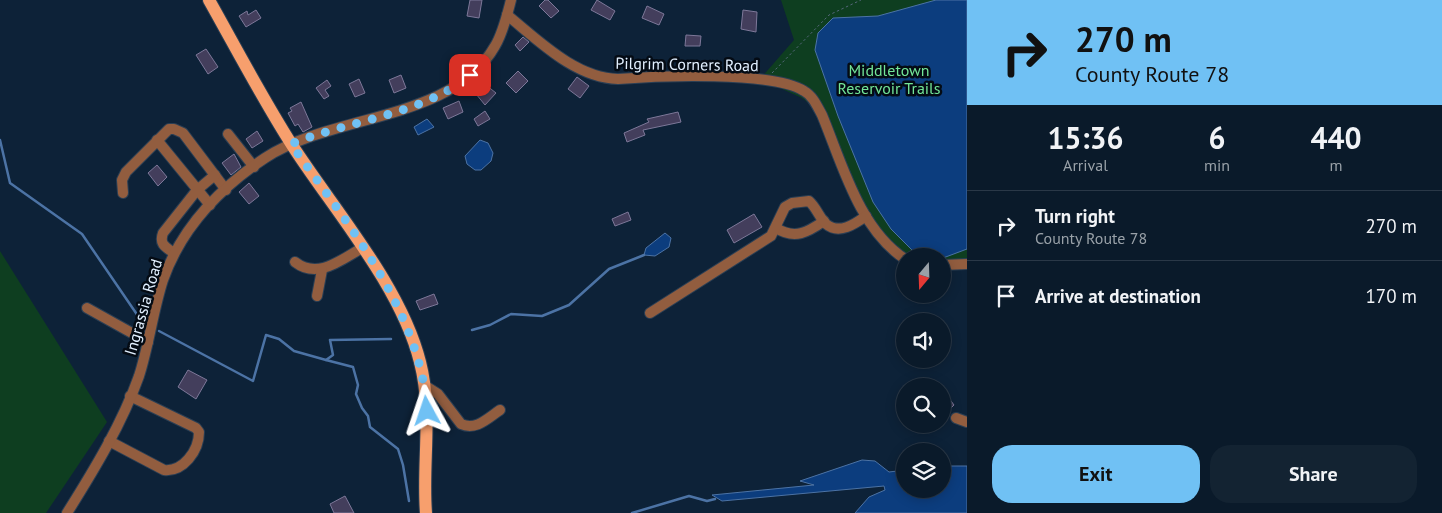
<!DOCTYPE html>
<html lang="en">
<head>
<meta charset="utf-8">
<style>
  :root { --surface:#0a1a2a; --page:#132332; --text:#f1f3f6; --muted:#99a1a8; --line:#2a3847; --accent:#70c1f4 }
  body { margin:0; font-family:"PT Sans",sans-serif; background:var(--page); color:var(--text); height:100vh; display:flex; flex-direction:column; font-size:19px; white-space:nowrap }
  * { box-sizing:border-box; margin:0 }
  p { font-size:16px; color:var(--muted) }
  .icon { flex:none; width:28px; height:28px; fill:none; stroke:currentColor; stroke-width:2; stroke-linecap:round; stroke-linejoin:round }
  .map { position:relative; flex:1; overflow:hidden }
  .details { display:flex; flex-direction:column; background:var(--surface); width:475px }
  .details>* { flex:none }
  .banner { background:#70c1f4; color:#111; overflow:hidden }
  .needle { width:32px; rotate:199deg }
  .controls { position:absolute; left:896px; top:248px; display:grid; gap:10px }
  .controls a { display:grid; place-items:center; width:55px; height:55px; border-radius:50%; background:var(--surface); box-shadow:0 2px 12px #0003,0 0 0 1px var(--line); font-size:25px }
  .pin { position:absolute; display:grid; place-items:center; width:42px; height:42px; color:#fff; margin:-21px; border-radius:10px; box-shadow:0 2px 8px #0006 }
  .me { position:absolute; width:55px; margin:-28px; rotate:355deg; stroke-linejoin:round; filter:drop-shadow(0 0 4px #0008) }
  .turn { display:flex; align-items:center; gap:18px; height:105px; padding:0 25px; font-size:22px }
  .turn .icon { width:65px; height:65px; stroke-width:2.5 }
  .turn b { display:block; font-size:35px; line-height:42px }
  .eta { display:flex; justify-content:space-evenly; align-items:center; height:85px; text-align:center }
  .eta b { font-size:30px; font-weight:600; line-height:35px }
  .button { display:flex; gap:10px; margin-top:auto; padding:10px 25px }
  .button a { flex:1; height:58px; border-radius:20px; background:var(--accent); color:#111; font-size:20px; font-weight:600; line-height:58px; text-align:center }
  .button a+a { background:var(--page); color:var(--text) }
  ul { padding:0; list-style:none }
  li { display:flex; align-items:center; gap:15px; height:70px; padding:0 25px; border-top:1px solid var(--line) }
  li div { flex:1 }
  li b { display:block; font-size:19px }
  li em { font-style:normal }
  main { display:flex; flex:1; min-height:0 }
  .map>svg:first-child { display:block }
  .green { fill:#0e3e20 }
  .water { fill:#0c3d7e; stroke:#4c73a5 }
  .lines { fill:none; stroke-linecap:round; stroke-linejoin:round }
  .stream { stroke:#4c73a5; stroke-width:2.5 }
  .building { fill:#433e5c; stroke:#7d7899 }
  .minor-casing { stroke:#2b3f54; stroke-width:12 }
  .major-casing { stroke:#2b3f54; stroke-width:14 }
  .path { stroke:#54677a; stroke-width:1; stroke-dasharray:2.5 2.5; stroke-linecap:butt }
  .minor { stroke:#925d3f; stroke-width:10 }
  .major { stroke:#f79f6d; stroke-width:12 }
  .route { stroke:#70c1f4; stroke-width:9; stroke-dasharray:0 16.2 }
  .labels { text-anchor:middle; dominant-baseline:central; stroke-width:5; stroke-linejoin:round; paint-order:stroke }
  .street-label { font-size:16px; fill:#e2f0ff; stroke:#040b14 }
  .park-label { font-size:16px; fill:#73e698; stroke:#040b14 }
</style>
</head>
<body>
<main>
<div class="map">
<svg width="967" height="513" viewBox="0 0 967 513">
  <rect width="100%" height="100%" fill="#0d2238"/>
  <g class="green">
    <polygon points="781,0 967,0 967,261 943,261 942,256 903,255 873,221 811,105 802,98 760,79 794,40"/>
    <polygon points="0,251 107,422 46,513 0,513"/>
  </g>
  <g class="water">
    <polygon points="936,0 967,0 967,249 943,258 922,256 913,251 891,229 873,202 838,116 815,50 818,33 833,18 878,16"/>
    <polygon points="427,119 434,127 418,135 414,127"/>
    <polygon points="480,140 488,143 493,153 491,161 481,170 475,170 467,164 465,156"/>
    <polygon points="665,233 671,238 669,247 655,256 644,255 646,248"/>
    <polygon points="862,460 875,461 889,472 905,470 905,489 942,489 943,466 967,466 967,513 855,513 869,497 885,490 884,486 722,501 712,495 814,485 800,481"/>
  </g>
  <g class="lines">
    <g class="stream">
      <polyline points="0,140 10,183 82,234 138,316 144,321"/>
      <polyline points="472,330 490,325 511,314 542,316 569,305 609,269 644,255"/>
      <polyline points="159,331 253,381 266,335 279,339 294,351 326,360 333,355 330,340 391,339"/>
      <polyline points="326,360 353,367 358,385 356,394 362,408 368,416 370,427 398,449 403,465 409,501"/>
      <polyline points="632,513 689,496 707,501 715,499"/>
    </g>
  </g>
  <g class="building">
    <polygon points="470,0 482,0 479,18 467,16"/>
    <polygon points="545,0 548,0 559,11 551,18 539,6"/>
    <polygon points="597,0 615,11 610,20 591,10"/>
    <polygon points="647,6 664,14 659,25 642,18"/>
    <polygon points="256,10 261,18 246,27 239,16 247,11 248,15"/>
    <polygon points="743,10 757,12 756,32 741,29"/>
    <polygon points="686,35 701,36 700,46 685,46"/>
    <polygon points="523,37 529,42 520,51 515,45"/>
    <polygon points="206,49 218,67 208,74 196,55"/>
    <polygon points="518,71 528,81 516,93 506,83"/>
    <polygon points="401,75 406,88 394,93 389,80"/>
    <polygon points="577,77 589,86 580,98 568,89"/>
    <polygon points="359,79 365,93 355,97 349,84"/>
    <polygon points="327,80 331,86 325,90 329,96 324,99 316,88"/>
    <polygon points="486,85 496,93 485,105 476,94"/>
    <polygon points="459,101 463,112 448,119 443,108"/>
    <polygon points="301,102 312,127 303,132 298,124 295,126 288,113 292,111 290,108"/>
    <polygon points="485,111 490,119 478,126 474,119"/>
    <polygon points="678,112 681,122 643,130 645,135 627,142 624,133 649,122 647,119"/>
    <polygon points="257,131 263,141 252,148 246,139"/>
    <polygon points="234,154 241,167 231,175 222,163"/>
    <polygon points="157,165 167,177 158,186 148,173"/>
    <polygon points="249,183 259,196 249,204 239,192"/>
    <polygon points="628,212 631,220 615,226 612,219"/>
    <polygon points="754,214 762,227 734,243 727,230"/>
    <polygon points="434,294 438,304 420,310 416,301"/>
    <polygon points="188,370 207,380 196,399 178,387"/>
    <polygon points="942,389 954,405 947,412 942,406"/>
    <polygon points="345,496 354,513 334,513 330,504"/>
  </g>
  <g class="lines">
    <g class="minor-casing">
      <g id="minor">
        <path d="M507 15C538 40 575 78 618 79 657 76 774 71 804 91 813 96 817 106 822 115 842 163 859 229 905 259"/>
        <polyline points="228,134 254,167"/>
        <polyline points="157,140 210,205"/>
        <polyline points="123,193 122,180 126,172 169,129 174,129 183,133 226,190"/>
        <path d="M776 228C795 240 808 232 824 221"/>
        <path d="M174 253C165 247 159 244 163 233L197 190 215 175"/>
        <path d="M295 262C318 280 342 259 362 248"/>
        <polyline points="942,265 967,264"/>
        <polyline points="317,296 322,270"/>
        <polyline points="87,308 148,342"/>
        <path d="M650 313 771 236 785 207 792 203 809 201C816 207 819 217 826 224 839 235 855 224 866 216"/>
        <path d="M424 385 438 394 461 424C476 431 488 418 500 410"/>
        <polyline points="956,418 967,422"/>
        <path d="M109 441 164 470C183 472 199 451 199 432L196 428 130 396"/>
        <path d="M67 513C94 470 122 424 139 376 149 345 153 311 163 280 181 229 220 188 265 158 333 113 452 122 495 46 503 33 507 15 511 0"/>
      </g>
    </g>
    <g class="major-casing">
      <path id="major" d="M209 0C236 48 262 98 292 145 334 210 401 286 420 362 433 412 422 463 426 513"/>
    </g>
    <polyline class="path" points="772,73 829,15 861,0"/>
    <use href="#minor" class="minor"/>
    <use href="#major" class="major"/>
  </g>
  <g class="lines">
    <path class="route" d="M427 411C421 312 347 223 291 144 347 121 425 114 470 75"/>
  </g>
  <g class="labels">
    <g class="street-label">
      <text transform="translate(687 64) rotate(1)">Pilgrim Corners Road</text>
      <text transform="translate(143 307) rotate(-74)">Ingrassia Road</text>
    </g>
    <g class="park-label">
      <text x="889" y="70">Middletown<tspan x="889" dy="18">Reservoir Trails</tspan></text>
    </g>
  </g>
</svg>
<div class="controls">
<a><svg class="needle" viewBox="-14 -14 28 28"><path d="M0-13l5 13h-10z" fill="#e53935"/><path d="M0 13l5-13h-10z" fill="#99a1a8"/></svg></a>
<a><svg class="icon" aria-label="sound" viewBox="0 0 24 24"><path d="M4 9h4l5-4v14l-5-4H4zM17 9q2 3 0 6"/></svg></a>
<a><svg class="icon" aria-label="search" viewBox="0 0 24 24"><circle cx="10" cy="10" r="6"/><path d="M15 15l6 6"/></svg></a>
<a><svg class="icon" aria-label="layers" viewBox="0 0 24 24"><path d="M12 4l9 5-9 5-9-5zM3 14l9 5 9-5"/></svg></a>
</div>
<div class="pin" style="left:470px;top:75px;background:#d93025"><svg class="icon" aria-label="arrive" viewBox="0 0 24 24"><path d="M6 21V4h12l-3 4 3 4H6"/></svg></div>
<svg class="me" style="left:427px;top:411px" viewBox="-20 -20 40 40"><path d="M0-17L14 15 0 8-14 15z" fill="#70c1f4" stroke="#fff" stroke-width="4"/></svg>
</div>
<section class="details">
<div class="banner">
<div class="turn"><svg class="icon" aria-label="right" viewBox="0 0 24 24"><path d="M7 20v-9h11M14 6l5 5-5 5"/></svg><div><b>270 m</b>County Route 78</div></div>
</div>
<div class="eta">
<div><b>15:36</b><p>Arrival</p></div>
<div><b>6</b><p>min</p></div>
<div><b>440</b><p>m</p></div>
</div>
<ul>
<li><svg class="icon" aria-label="right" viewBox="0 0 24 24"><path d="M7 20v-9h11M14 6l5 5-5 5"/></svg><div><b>Turn right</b><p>County Route 78</p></div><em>270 m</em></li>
<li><svg class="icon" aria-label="arrive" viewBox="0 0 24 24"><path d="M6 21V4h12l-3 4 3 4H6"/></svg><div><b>Arrive at destination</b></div><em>170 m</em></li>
</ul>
<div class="button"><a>Exit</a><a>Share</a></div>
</section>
</main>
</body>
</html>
